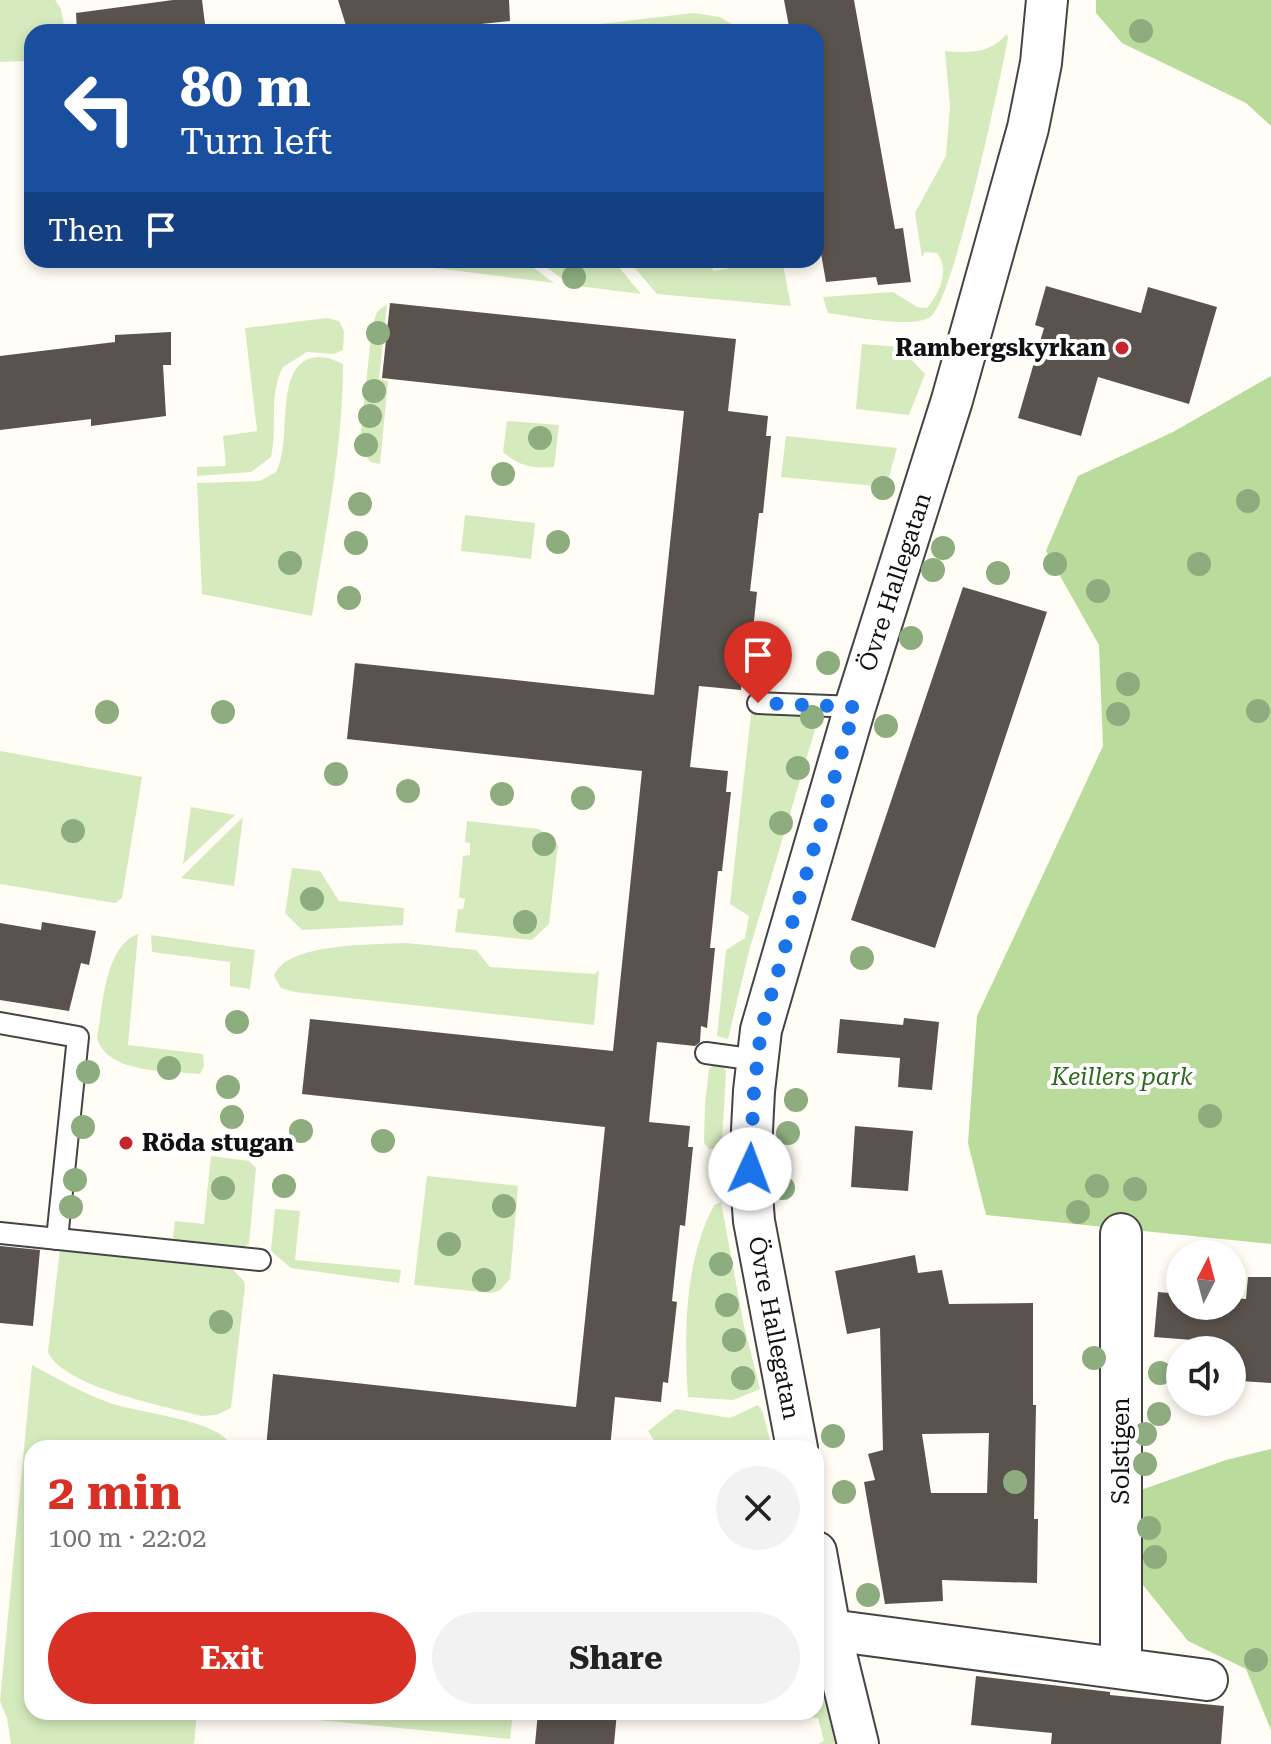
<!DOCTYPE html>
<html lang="en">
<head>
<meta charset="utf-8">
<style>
  :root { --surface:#fff; --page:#f2f2f2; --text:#222; --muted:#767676; --accent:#d93025 }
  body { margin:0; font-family:"Roboto Serif",serif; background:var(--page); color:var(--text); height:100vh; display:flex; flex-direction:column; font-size:30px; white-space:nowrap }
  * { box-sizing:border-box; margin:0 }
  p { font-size:26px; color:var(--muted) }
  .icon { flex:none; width:44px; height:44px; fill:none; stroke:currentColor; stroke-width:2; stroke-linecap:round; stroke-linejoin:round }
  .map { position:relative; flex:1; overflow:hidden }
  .details { position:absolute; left:24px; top:1440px; width:800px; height:280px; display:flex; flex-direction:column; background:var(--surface); border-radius:24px; box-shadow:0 4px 12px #0003 }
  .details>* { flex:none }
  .top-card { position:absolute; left:24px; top:24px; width:800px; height:244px; border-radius:24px; box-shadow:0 4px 12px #0003; background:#1a4fa0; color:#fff; overflow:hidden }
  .needle { width:52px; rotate:6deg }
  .controls { position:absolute; left:1166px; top:1240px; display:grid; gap:16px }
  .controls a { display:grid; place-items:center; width:80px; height:80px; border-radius:50%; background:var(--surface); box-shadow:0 4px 12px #0003; font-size:40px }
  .pin { position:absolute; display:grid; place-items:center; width:68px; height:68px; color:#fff; margin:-82px -34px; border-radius:50% 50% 50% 0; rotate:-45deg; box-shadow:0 0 8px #0007 }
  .pin .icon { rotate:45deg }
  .me { position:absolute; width:88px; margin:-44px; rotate:2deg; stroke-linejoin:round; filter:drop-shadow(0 0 6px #0008) }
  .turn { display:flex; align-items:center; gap:28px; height:168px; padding:0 24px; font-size:36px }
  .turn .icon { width:104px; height:104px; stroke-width:2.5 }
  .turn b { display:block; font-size:56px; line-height:68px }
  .then { display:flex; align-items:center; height:76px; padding:0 24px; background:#0003; gap:16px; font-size:30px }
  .round { display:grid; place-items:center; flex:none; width:84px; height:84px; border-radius:42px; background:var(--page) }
  .head { display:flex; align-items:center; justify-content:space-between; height:136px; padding:0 24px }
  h1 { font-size:48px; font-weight:700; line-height:60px; color:var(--accent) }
  .primary-button { display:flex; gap:16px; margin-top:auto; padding:16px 24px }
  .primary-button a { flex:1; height:92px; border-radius:48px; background:var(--accent); color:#fff; font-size:32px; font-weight:700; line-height:92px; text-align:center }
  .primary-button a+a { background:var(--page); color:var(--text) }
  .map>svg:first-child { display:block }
  .green { fill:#d5ebbd }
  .forest { fill:#b9dc9c }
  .building { fill:#5a524d; fill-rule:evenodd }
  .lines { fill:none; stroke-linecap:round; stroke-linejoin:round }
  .lane-casing { stroke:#444; stroke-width:24 }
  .street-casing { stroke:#444; stroke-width:44 }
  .lane { stroke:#fff; stroke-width:20 }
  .street { stroke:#fff; stroke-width:40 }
  .tree { fill:#8dad7f }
  .route { stroke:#1a73e8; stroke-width:14; stroke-dasharray:0 25.2 }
  .poi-dot { fill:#c4262e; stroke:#fff; stroke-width:3 }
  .labels { text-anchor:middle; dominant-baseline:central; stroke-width:8; stroke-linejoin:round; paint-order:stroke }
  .poi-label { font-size:24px; font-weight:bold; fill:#111; stroke:#fff; text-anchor:end }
  .street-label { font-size:24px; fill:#111; stroke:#fff }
  .park-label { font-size:24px; font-style:italic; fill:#2f6b1f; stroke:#fff }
</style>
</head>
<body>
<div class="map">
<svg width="1271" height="1744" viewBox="0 0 1271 1744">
  <rect width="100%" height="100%" fill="#fffdf5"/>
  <g class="green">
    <polygon points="0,0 55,0 61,9 65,32 32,32 32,131 28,124 26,61 0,62"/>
    <polygon points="693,13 720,17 744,32 573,32 576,27"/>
    <path d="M1007 34 1008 38C1001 76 953 303 930 317 913 329 850 316 828 313L823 297 893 292 917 307 927 308C940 293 950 270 937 253L925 252 922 257 915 213 946 156 950 106 945 51C970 53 989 54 1007 34Z"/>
    <polygon points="448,260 523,260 554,283 436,268"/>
    <polygon points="537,260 613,260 641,294 570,285"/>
    <polygon points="628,260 711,260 713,271 782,260 791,306 657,294"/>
    <polygon points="387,304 379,379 388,381 380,464 371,462 359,449 372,327 377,312"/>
    <path d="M327 318 339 321 344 331 343 350 334 354 307 352 283 367C268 395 278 427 271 457L251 472 197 476V467L226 466 223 436 257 431 245 328Z"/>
    <polygon points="862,344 899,347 925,374 909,415 856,409"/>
    <path d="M318 357 329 358 343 364C343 449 325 533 312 616L202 594 197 483 260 481 276 472C294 442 271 360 318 357Z"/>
    <path d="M507 421 559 425 554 467C535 469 518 466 503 452Z"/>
    <polygon points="786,436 897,448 886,487 781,477"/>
    <polygon points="465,515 535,523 531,559 461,551"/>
    <polygon points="752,705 820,713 749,951 728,1039 717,1036 726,950 745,938 749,916 730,904"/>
    <polygon points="0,751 142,777 122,898 115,903 0,884"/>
    <polygon points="191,807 235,815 183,864"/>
    <polygon points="243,817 234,886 181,878"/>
    <polygon points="467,821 539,829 558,845 549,924 532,940 455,932 458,909 463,909 465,899 459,897 463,856 470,855 470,843 465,842"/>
    <polygon points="292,868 320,871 339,901 404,908 403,925 302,930 285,913"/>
    <path d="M138 934 128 1045 203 1054 204 1066 200 1074C169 1071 107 1074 97 1038 103 1006 104 947 138 934Z"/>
    <polygon points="151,935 255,950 250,989 230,986 230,962 152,952"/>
    <path d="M406 943 476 950 490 967 595 974 599 970 594 1025 295 992 281 988 274 976C286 942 375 945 406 943Z"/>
    <polygon points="715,1064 724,1067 726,1072 722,1142 715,1149 709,1149 704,1143 705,1104 709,1069"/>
    <polygon points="211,1156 249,1161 256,1168 249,1244 244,1247 176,1242 173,1237 175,1221 204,1224"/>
    <polygon points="427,1176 518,1186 510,1279 499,1291 491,1293 414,1285"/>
    <path d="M721 1202 744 1326 760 1389 733 1400 688 1397C684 1333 684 1263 714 1205Z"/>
    <polygon points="275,1209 300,1211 295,1260 401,1270 399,1283 291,1268 271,1251"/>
    <path d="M60 1249 226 1263 244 1281 245 1286 231 1408 216 1415 201 1416C165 1406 63 1387 48 1352Z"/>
    <path d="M32 1365C58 1379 82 1393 110 1403 139 1413 209 1419 227 1440V1448H32V1712H197L194 1744H11L7 1718 0 1701Z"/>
    <polygon points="758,1405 763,1413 772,1448 659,1448 648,1431 676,1409 730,1418"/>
    <polygon points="816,1659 818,1665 835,1744 818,1744 824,1741 818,1718 803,1716 802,1712 816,1712"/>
    <polygon points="239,1712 513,1712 510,1739"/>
  </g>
  <g class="forest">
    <polygon points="1096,0 1271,0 1271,126 1246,103 1122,43 1096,13"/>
    <polygon points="1271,376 1271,1244 986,1215 968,1143 977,1016 1103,746 1099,645 1046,551 1078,476 1173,432"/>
    <polygon points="1271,1449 1271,1730 1246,1669 1188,1641 1143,1585 1138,1491 1226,1460"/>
  </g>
  <g class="building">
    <polygon points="173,0 202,0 206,32 77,32 76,13"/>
    <polygon points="338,0 509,0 510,21 404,32 348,32"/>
    <polygon points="784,0 854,0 895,229 903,228 911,282 878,285 876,277 826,282 816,225 816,32 790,32"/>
    <polygon points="1046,286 1141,313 1148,287 1217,307 1189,404 1098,377 1081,436 1018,418 1044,328 1035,325"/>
    <polygon points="390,303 736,339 728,411 768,416 766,436 771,436 763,513 759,513 750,591 757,592 749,669 743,669 741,690 699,686 690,767 728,771 726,792 731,792 722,871 718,871 710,948 715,948 707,1028 701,1026 700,1042 695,1046 657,1042 649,1122 690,1126 688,1147 693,1147 685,1226 680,1225 672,1301 677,1302 668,1383 663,1382 661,1402 615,1397 610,1448 266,1448 273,1374 576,1407 605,1127 302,1094 310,1019 613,1051 642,771 347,739 355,663 654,695 684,411 382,378"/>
    <polygon points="171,332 171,365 163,365 166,416 91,426 91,419 0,430 0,356 115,342 115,335"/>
    <polygon points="963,587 1047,612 935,948 851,920"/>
    <polygon points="42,922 96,931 89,965 81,963 69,1011 0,1000 0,923 41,930"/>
    <polygon points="904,1018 939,1022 932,1090 898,1087 900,1058 837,1053 840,1019 903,1025"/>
    <polygon points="855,1126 913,1131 908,1191 851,1187"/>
    <polygon points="0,1246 40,1250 33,1326 0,1323"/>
    <path d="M915 1255 918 1273 942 1270 949 1304 1033 1303V1405H1036L1034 1519H1038L1037 1583 942 1580 943 1601 885 1604 864 1482 875 1480 868 1454 883 1450 880 1328 847 1334 835 1271ZM989 1433 987 1493H931L922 1434Z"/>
    <polygon points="1248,1277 1271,1277 1271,1383 1240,1381 1242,1360 1232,1359 1232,1350 1217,1350 1218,1342 1154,1337 1158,1292 1180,1294 1180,1306 1232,1306 1232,1298 1246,1299"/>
    <polygon points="976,1676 1110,1692 1110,1695 1224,1706 1221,1744 1051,1744 1052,1733 971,1725"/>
    <polygon points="538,1712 617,1712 614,1744 535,1744"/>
  </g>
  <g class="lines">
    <g class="lane-casing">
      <g id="lane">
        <polyline points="758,703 855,707"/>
        <polyline points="0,1023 78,1037 57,1239"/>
        <polyline points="706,1053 757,1060"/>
        <polyline points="0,1233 260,1260"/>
      </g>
    </g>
    <g class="street-casing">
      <g id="street">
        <polyline points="797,1448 754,1221 750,1169 754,1091 761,1030 855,707 952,400 1028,128 1041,63 1047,0"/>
        <polyline points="816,1552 830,1630 858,1744"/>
        <polyline points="830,1630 1207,1680"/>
        <polyline points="1121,1667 1121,1234"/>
      </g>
    </g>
    <use href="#lane" class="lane"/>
    <use href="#street" class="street"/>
  </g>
  <g class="tree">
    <circle cx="1141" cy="31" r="12"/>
    <circle cx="574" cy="277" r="12"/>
    <circle cx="378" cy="333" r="12"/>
    <circle cx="374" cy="391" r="12"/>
    <circle cx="370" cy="416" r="12"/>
    <circle cx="540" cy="438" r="12"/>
    <circle cx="366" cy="445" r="12"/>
    <circle cx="503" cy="474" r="12"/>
    <circle cx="883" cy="488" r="12"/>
    <circle cx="1248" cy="501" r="12"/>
    <circle cx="360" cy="504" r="12"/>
    <circle cx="558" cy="542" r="12"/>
    <circle cx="356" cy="543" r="12"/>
    <circle cx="943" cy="548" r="12"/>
    <circle cx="290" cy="563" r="12"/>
    <circle cx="1055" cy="564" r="12"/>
    <circle cx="1199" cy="564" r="12"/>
    <circle cx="933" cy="570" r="12"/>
    <circle cx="998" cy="573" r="12"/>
    <circle cx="1098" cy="591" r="12"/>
    <circle cx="349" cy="598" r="12"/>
    <circle cx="911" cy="638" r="12"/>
    <circle cx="828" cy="663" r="12"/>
    <circle cx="1128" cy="684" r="12"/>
    <circle cx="1258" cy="711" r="12"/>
    <circle cx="107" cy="712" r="12"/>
    <circle cx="223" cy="712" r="12"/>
    <circle cx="1118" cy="714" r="12"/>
    <circle cx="812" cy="717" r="12"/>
    <circle cx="886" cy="726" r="12"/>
    <circle cx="798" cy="768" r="12"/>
    <circle cx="336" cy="774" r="12"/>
    <circle cx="408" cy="791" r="12"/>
    <circle cx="502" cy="794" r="12"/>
    <circle cx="583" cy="798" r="12"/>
    <circle cx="781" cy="823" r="12"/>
    <circle cx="73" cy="831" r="12"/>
    <circle cx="544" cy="844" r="12"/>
    <circle cx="312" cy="899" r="12"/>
    <circle cx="525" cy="922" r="12"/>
    <circle cx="862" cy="958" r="12"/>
    <circle cx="237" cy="1022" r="12"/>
    <circle cx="169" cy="1068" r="12"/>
    <circle cx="88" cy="1072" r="12"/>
    <circle cx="228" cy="1087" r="12"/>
    <circle cx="796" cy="1100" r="12"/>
    <circle cx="1210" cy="1116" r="12"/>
    <circle cx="232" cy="1117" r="12"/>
    <circle cx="83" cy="1127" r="12"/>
    <circle cx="301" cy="1131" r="12"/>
    <circle cx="788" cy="1133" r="12"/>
    <circle cx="383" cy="1141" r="12"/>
    <circle cx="75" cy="1180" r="12"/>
    <circle cx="284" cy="1186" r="12"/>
    <circle cx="1097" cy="1186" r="12"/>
    <circle cx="223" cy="1188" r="12"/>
    <circle cx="783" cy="1188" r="12"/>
    <circle cx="1135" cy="1189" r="12"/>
    <circle cx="504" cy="1206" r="12"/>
    <circle cx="71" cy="1207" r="12"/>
    <circle cx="1078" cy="1212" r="12"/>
    <circle cx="449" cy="1244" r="12"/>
    <circle cx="721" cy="1264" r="12"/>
    <circle cx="484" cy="1280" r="12"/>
    <circle cx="727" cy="1305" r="12"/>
    <circle cx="221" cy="1322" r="12"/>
    <circle cx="734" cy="1340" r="12"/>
    <circle cx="1094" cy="1358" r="12"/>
    <circle cx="1160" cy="1373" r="12"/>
    <circle cx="743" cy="1378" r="12"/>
    <circle cx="1159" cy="1414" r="12"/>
    <circle cx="1145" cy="1434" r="12"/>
    <circle cx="833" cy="1436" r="12"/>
    <circle cx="1145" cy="1464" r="12"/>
    <circle cx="1015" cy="1482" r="12"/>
    <circle cx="844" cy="1492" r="12"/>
    <circle cx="1149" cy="1528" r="12"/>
    <circle cx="1155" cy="1557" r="12"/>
    <circle cx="868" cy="1595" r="12"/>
    <circle cx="1256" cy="1660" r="12"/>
  </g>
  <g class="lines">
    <polyline class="route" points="750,1169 754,1091 761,1030 855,707 758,703"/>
  </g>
  <g class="poi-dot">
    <circle cx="1122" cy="348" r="8"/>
    <circle cx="126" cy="1143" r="8"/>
  </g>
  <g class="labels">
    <g class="poi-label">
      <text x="1106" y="348">Rambergskyrkan</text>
      <text x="142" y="1143" text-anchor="start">Röda stugan</text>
    </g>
    <g class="street-label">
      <text transform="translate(895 582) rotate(-72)">Övre Hallegatan</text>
      <text transform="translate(774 1328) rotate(79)">Övre Hallegatan</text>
      <text transform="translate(1121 1451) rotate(-90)">Solstigen</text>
    </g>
    <g class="park-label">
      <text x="1122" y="1077">Keillers park</text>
    </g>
  </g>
</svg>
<div class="controls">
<a><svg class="needle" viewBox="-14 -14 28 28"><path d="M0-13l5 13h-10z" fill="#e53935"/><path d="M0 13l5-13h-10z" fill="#767676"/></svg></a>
<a><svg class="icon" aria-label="sound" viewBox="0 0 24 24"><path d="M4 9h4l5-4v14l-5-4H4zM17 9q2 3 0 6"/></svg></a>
</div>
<div class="pin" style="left:758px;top:703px;background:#d93025"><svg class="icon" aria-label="arrive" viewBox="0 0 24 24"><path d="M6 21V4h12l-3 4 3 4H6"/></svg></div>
<svg class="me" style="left:750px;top:1169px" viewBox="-20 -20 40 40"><circle r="19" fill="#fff"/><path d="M0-13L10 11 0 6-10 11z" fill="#1a73e8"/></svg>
<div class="top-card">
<div class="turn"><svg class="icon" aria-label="left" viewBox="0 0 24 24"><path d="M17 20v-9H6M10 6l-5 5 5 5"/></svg><div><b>80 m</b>Turn left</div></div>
<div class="then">Then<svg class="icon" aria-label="arrive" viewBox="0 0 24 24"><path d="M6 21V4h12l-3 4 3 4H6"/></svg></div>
</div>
<section class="details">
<div class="head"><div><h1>2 min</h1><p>100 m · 22:02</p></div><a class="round"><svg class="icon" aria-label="close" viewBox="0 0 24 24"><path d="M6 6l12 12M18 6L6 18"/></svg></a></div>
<div class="primary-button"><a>Exit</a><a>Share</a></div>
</section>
</div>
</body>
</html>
